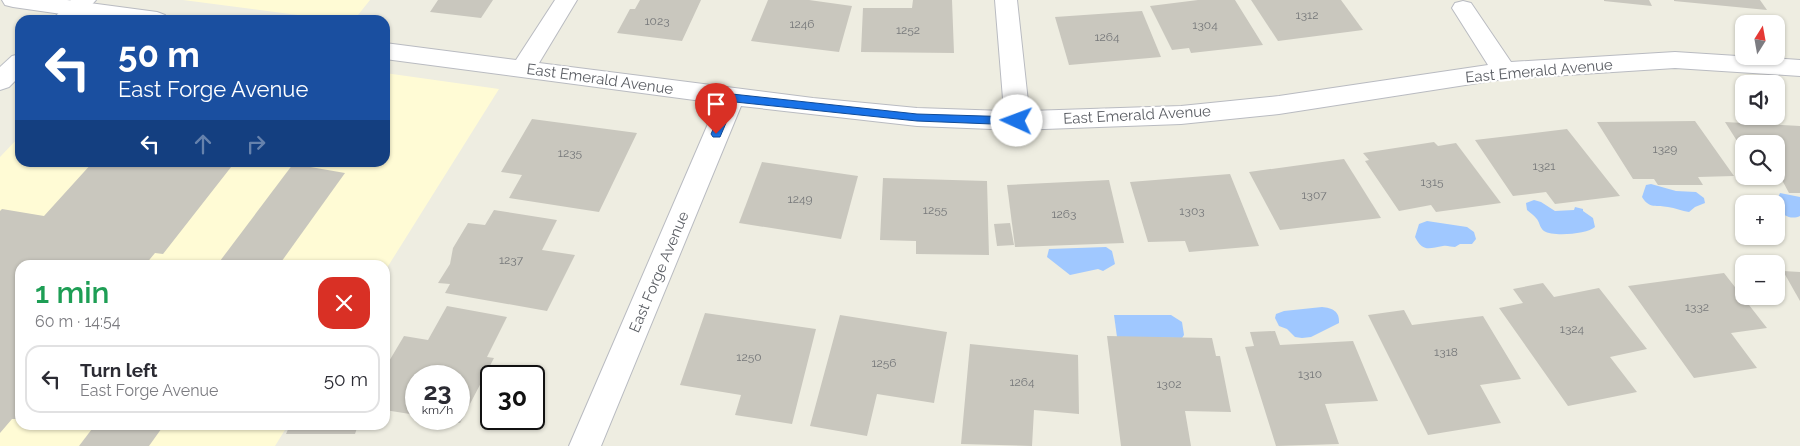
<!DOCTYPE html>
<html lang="en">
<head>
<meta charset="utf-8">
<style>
  :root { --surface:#fff; --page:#f2f2f3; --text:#2b2b33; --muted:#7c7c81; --line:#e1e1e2 }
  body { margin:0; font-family:Raleway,sans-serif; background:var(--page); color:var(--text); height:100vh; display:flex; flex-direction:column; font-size:19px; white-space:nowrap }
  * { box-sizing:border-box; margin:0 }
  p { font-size:16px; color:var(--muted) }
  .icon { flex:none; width:28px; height:28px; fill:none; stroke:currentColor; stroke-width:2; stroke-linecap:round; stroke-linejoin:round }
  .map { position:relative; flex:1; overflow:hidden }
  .details { position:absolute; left:15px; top:260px; width:375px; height:170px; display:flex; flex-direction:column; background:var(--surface); border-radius:15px; box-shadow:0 1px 4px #0004 }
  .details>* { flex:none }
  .banner { position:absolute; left:15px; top:15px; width:375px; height:152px; border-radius:15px; box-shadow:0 1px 4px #0004; background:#1a4fa0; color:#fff; overflow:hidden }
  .needle { width:32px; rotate:11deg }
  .fabs { position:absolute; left:1735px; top:15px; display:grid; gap:10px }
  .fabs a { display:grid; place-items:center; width:50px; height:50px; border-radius:10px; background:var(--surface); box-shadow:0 1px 4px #0004; font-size:25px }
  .speed { position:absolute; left:405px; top:365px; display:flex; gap:10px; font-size:25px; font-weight:700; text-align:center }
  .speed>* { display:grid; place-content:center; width:65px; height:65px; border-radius:50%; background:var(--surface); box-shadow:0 1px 4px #0004; line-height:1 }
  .speed small { font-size:12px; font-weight:400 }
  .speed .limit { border:2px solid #111; border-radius:8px; background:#fff; color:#111 }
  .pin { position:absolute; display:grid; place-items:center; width:42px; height:42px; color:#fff; margin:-51px -21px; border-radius:50% 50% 50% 0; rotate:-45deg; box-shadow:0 0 5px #0007 }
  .pin .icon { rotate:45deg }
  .me { position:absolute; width:55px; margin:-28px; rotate:272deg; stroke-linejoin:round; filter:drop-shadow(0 0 4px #0008) }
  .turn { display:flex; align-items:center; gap:18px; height:105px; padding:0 20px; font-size:22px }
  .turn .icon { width:65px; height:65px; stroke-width:2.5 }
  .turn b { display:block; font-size:35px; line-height:42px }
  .lanes { display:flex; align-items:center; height:48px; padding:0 20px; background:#0003; justify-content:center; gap:25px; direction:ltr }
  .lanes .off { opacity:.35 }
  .round { display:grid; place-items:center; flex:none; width:52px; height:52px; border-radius:15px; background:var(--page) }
  .headline { display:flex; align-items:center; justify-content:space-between; height:85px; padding:0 20px }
  h1 { font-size:30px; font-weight:600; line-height:38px; color:#1e9e55 }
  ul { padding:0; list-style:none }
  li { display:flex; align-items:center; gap:15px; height:68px; margin:0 10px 8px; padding:0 10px; border:2px solid var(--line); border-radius:15px }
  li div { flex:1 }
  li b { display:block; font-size:19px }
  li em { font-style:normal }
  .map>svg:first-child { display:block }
  .commercial { fill:#fffbd5 }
  .water { fill:#a0c8ff }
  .building { fill:#c9c7be }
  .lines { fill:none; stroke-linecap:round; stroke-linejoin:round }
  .minor-casing { stroke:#b9bbc1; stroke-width:2 }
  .secondary-casing { stroke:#babdc4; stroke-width:2 }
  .minor { fill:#fff; fill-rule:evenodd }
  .secondary { fill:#fff; fill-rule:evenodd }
  .route { fill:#1a73e8; stroke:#114b97 }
  .labels { text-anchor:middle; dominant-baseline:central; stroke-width:4.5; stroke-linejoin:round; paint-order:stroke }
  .number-label { font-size:12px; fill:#76787a }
  .street-label { font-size:15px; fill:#5a5d63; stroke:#fff }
</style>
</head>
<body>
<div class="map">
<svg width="1800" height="446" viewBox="0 0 1800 446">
  <rect width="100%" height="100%" fill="#eeede1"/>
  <g class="commercial">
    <polygon points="183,0 370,0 354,20 336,20"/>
    <polygon points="385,73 499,89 385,271 385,265 20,265 20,425 288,425 275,446 0,446 0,157 20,136 20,162 385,162"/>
  </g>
  <g class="water">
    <path d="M1651 184 1676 191 1696 192 1704 198 1705 203 1695 207 1689 212C1682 211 1675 208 1668 207 1657 205 1649 209 1642 197L1646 185Z"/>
    <path d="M1780 193 1800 197V216C1792 220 1782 216 1778 208L1780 204 1778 198Z"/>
    <path d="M1534 200 1541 202 1555 211 1574 210 1575 207 1583 209V211L1593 218 1595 227C1588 234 1553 237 1544 231 1539 227 1540 222 1536 218 1534 215 1530 213 1527 210L1526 203Z"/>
    <path d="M1427 221 1467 227 1474 232 1476 239 1472 244H1460L1455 247C1451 247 1447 245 1443 246 1430 248 1423 253 1415 237L1419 224Z"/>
    <polygon points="1106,247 1112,251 1115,264 1103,271 1098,269 1070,275 1047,257 1049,249"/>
    <path d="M1322 307C1332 308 1340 311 1339 323L1311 337 1302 338 1295 337 1287 329 1279 326 1275 318 1276 314 1284 311Z"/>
    <polygon points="1114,315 1171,315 1182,322 1184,335 1182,338 1117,337"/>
  </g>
  <g class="building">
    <polygon points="438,0 493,0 481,18 430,12"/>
    <polygon points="640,0 701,0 682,41 617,33 630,9 635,9"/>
    <polygon points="768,0 809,0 852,6 839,52 751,41"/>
    <polygon points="913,0 952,0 954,53 861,52 863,8 912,8"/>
    <polygon points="1198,0 1235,0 1263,45 1191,53 1189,48 1172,50 1150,6"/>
    <polygon points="1251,0 1341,0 1363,30 1278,41"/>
    <polygon points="1604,0 1649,0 1652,6 1604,1"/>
    <polygon points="1674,0 1760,0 1767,10 1674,1"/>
    <polygon points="1142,11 1161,57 1069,65 1055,17"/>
    <polygon points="532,119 637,133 599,212 509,198 522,175 501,172"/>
    <polygon points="1695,121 1734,176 1698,177 1703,185 1658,185 1654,179 1633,179 1597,122"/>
    <polygon points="1725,122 1800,126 1800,193 1789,193 1782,180 1760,179 1759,176 1776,176 1776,144 1744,144 1744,152"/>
    <polygon points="1567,129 1620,196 1555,204 1546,192 1513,196 1475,140"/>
    <polygon points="1434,142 1438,146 1456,143 1501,203 1436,212 1431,205 1399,211 1365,161 1369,160 1363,153"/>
    <polygon points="1344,159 1381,218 1280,230 1249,172"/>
    <polygon points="93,162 235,162 163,254 155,253 145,265 20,265 20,419 12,419 0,433 0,211 2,209 44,216"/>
    <polygon points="762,162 858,176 841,239 739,223"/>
    <polygon points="293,164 345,173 279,265 217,265"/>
    <polygon points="1230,174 1259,246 1189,252 1185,241 1148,242 1130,182"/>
    <polygon points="883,178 987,181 989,255 916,254 916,241 880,240"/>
    <polygon points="1109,180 1124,243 1015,247 1007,185"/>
    <polygon points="494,210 557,220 542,250 575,255 547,311 445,293 450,284 438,283 450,264 453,248 468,223 485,225"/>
    <polygon points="1010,223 1014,245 997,246 994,224"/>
    <polygon points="1783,271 1800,272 1800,301"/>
    <polygon points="1724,273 1767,328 1731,333 1757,368 1694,378 1628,286"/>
    <polygon points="1543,283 1554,297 1599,288 1647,349 1610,357 1637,392 1568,406 1499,308 1523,303 1513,289"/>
    <polygon points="447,306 507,317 487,357 494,358 460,423 439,420 459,419 459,376 416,376 416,415 385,410 385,368 404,336 428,340"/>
    <polygon points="1404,310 1412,325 1483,316 1521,379 1480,385 1501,423 1428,435 1368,315"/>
    <polygon points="705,313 816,329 792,424 735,415 741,395 680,385"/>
    <polygon points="840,315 947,332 934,403 877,394 867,436 810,426"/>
    <polygon points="1275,331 1280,345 1353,341 1378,401 1325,404 1339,444 1276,446 1245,347 1254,346 1250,332"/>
    <polygon points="1107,336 1212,338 1216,356 1220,356 1231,412 1185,411 1191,446 1121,446"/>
    <polygon points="970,344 1078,355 1079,414 1034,410 1032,446 961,444"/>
    <polygon points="95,425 164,425 149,446 79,446"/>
    <polygon points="290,425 358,425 355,434 286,434"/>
  </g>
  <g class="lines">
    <g class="minor-casing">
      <g id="minor">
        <polygon points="2,0 67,0 157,12 165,15 169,20 103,20 13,7 5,5"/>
        <polygon points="555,0 577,0 539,63 813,98 917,108 1004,111 995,0 1017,0 1029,111 1181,106 1279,96 1488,65 1452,8 1455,3 1463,1 1471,3 1511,62 1675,52 1800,60 1800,76 1675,68 1504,79 1279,114 1181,124 1017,130 917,126 741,106 601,446 569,446 717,103 385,59 385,43 516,60"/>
      </g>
    </g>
    <g class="secondary-casing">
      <g id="secondary">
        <polygon points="71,0 96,0 78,20 52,20"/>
        <polygon points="20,54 20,76 9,87 0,90 0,67 12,56"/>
      </g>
    </g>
    <use href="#minor" class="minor"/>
    <use href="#secondary" class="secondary"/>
  </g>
  <polygon class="route" points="732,94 917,114 1017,117 1023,121 1017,125 917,121 735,102 720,137 713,137 711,134 727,98"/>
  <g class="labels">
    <g class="number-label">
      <text x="1307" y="15">1312</text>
      <text x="657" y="21">1023</text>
      <text x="802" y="24">1246</text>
      <text x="1205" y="25">1304</text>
      <text x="908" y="30">1252</text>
      <text x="1107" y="37">1264</text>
      <text x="1665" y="149">1329</text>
      <text x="570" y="153">1235</text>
      <text x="1544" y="166">1321</text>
      <text x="1432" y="182">1315</text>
      <text x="1314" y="195">1307</text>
      <text x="800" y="199">1249</text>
      <text x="935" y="210">1255</text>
      <text x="1192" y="211">1303</text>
      <text x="1064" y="214">1263</text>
      <text x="511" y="260">1237</text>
      <text x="1697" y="307">1332</text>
      <text x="1572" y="329">1324</text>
      <text x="1446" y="352">1318</text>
      <text x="749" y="357">1250</text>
      <text x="884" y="363">1256</text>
      <text x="1310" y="374">1310</text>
      <text x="1022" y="382">1264</text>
      <text x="1169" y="384">1302</text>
    </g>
    <g class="street-label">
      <text transform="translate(1539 71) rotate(-5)">East Emerald Avenue</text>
      <text transform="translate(600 79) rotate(8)">East Emerald Avenue</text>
      <text transform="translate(1137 115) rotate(-3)">East Emerald Avenue</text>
      <text transform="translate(659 272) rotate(-67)">East Forge Avenue</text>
    </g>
  </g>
</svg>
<div class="fabs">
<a><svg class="needle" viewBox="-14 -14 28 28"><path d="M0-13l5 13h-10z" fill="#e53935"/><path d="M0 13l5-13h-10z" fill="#7c7c81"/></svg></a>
<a><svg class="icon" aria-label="sound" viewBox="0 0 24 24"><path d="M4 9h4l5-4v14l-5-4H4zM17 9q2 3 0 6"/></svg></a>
<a><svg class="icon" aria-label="search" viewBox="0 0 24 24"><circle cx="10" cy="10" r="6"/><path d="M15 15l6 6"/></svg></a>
<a>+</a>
<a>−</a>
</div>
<div class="speed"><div>23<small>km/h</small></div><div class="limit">30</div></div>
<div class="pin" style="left:716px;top:134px;background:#d93025"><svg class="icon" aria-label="arrive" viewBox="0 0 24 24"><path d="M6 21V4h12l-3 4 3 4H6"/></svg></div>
<svg class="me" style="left:1017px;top:121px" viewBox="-20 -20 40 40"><circle r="19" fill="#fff"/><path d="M0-13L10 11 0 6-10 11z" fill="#1a73e8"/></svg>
<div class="banner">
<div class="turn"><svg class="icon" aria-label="left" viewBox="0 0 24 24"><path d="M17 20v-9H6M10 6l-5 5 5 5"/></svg><div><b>50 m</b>East Forge Avenue</div></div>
<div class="lanes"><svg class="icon" aria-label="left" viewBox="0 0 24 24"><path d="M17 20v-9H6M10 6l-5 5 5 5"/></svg><svg class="icon off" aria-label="ahead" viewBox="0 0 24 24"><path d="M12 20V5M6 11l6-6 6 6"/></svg><svg class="icon off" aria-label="right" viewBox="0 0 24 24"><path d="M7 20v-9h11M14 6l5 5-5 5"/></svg></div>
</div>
<section class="details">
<div class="headline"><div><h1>1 min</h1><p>60 m · 14:54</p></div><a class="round" style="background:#d93025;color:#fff"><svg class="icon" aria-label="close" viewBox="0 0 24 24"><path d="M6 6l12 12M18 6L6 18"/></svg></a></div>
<ul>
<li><svg class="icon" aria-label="left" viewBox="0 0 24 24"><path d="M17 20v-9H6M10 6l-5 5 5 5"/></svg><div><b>Turn left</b><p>East Forge Avenue</p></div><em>50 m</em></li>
</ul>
</section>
</div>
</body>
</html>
